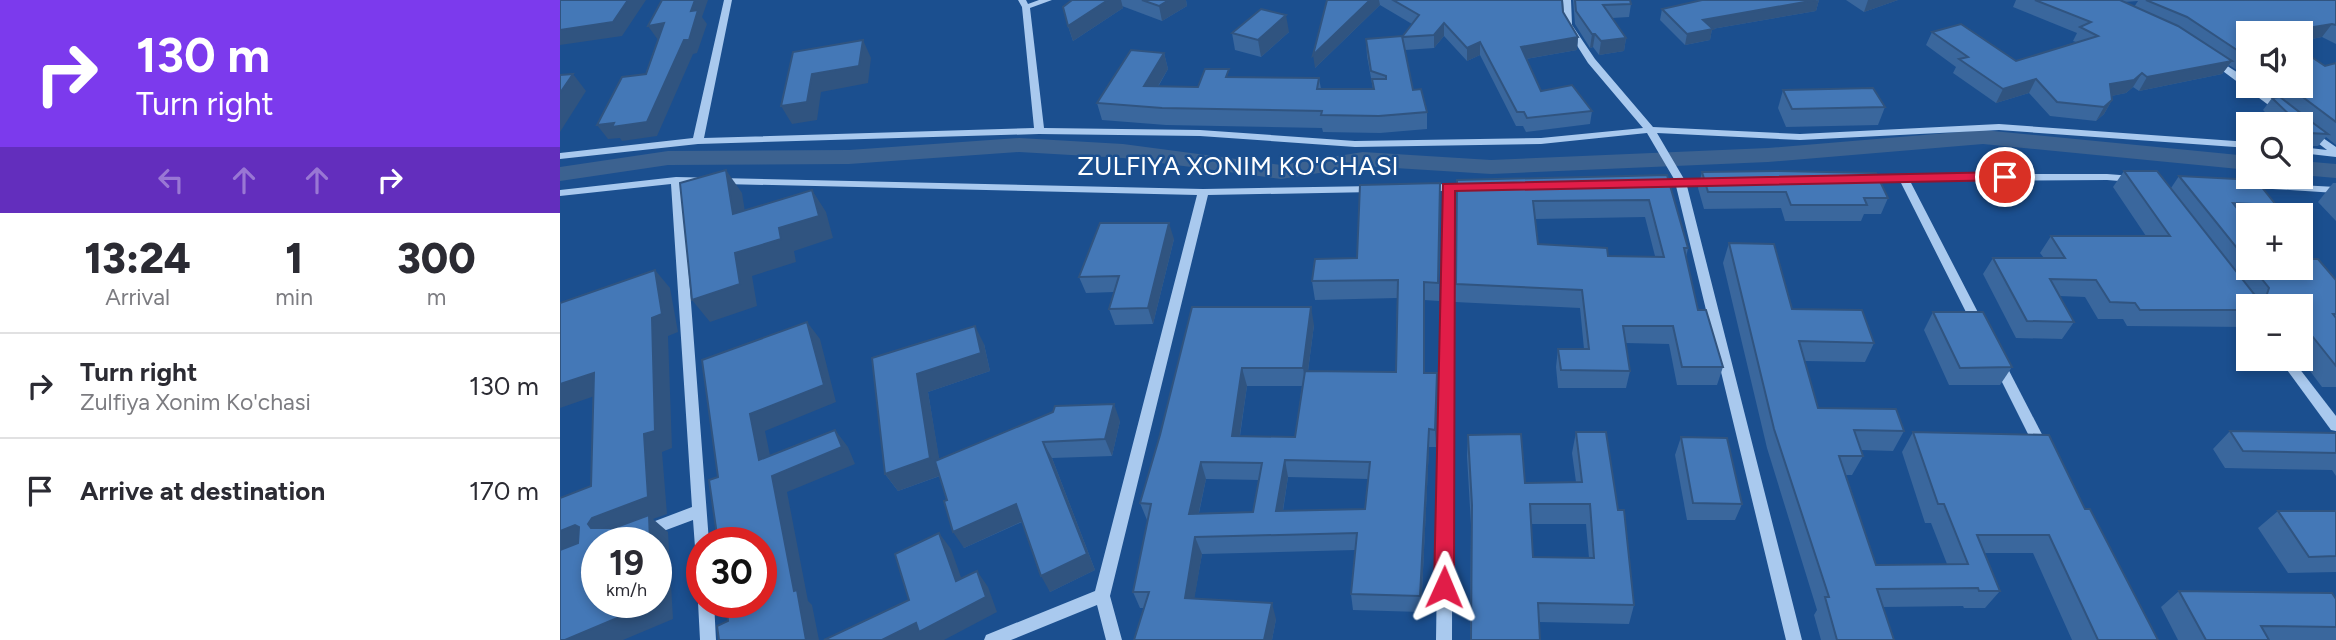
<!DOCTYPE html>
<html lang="en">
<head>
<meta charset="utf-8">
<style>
  :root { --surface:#fff; --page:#f7f7f7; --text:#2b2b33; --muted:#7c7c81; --line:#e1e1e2 }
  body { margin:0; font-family:Figtree,sans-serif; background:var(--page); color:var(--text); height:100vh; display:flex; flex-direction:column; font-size:26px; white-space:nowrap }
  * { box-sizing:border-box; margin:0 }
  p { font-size:23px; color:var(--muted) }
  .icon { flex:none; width:38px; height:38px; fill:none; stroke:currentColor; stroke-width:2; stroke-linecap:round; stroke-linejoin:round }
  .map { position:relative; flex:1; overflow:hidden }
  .details { display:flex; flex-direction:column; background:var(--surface); width:560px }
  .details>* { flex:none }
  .top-card { background:#7c3aed; color:#fff; overflow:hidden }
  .controls { position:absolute; left:1676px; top:21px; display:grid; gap:14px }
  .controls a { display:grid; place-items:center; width:77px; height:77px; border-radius:0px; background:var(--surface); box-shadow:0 4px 10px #0003; font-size:35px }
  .speed { position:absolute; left:21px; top:527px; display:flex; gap:14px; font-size:35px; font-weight:700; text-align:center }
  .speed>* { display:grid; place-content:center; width:91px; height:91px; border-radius:50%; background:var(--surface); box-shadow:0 4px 10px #0003; line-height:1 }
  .speed small { font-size:18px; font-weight:400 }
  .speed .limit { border:10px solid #d22; background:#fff; color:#111 }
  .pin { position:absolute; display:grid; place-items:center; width:60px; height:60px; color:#fff; margin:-30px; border:4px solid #fff; border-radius:50%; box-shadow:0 2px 7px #0007 }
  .me { position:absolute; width:77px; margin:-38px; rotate:1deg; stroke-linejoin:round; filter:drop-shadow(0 0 5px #0008) }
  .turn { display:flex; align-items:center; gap:24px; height:147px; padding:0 21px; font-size:32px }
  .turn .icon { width:91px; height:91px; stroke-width:2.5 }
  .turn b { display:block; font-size:49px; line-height:60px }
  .lanes { display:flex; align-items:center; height:66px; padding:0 21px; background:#0003; justify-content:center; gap:35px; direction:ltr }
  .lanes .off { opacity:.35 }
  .eta { display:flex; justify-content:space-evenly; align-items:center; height:119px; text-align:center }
  .eta b { font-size:42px; font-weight:800; line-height:49px }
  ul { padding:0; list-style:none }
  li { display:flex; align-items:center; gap:21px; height:105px; padding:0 21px; border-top:2px solid var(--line) }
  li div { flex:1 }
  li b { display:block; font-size:26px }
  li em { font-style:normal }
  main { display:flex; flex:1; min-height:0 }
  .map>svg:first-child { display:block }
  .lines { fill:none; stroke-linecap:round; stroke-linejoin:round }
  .canal { fill:#3c6290; fill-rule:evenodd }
  .minor { fill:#a9c9ee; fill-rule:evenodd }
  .wall { fill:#3a679d; fill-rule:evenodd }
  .shaded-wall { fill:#305480 }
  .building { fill:#4478b7; stroke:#305480; stroke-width:2; fill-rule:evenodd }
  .route { fill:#e11d48; stroke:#92132f; stroke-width:2 }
  .labels { text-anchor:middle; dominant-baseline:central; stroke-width:5; stroke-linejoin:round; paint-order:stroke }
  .street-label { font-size:26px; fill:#fff; stroke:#1b4f8f }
</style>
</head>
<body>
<main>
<section class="details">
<div class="top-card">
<div class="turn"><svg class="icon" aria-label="right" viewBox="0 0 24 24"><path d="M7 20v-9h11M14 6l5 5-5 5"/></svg><div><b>130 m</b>Turn right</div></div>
<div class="lanes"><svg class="icon off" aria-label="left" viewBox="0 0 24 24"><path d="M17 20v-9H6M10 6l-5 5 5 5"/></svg><svg class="icon off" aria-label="ahead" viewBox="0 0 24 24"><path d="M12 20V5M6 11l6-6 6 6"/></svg><svg class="icon off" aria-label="ahead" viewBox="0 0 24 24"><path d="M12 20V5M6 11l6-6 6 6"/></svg><svg class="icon" aria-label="right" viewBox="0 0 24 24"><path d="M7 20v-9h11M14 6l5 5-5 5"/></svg></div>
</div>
<div class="eta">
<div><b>13:24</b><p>Arrival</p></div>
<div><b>1</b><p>min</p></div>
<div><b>300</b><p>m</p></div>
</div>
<ul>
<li><svg class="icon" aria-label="right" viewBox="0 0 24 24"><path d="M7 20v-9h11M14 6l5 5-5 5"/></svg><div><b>Turn right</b><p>Zulfiya Xonim Ko'chasi</p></div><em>130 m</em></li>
<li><svg class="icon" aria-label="arrive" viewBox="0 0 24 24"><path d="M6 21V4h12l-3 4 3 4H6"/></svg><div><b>Arrive at destination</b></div><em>170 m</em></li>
</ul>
</section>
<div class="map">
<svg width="1776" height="640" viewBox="0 0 1776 640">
  <rect width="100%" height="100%" fill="#1b4f8f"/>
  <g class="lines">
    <g class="canal">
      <polygon points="1423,130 1689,156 1689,170 1423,144 1208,162 931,174 803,166 721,179 563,158 459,152 289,164 108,165 0,181 0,167 108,151 289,150 459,138 563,144 721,165 803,152 931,160 1208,148"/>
      <polygon points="1741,161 1776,164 1776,178 1741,175"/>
    </g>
    <g class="minor">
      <polygon points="164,0 172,0 144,138 474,128 462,7 458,0 466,0 468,4 479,0 492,0 470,8 484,128 640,130 795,141 981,138 1083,128 1028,63 1004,25 1003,0 1011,0 1012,25 1035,59 1093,127 1240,134 1439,124 1689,142 1689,148 1439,130 1240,140 1097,133 1124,179 1154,179 1159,182 1154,185 1127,186 1242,640 1226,640 1116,186 1095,186 1090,183 1095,180 1114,179 1087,133 981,144 795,147 640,136 479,134 138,144 0,159 0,153 133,138"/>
      <polygon points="1655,58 1689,80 1689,86 1696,86 1744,122 1744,126 1734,124 1652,63 1650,61"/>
      <polygon points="1750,129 1776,147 1776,157 1741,153 1741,147 1767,150 1746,134 1745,132"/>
      <polygon points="1343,174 1547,174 1573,176 1578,179 1573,182 1547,180 1350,181 1425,326 1419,331 1413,326 1340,181 1305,181 1300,178 1305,175"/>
      <polygon points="116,177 643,189 814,186 819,189 814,192 648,195 550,596 562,640 546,640 537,605 451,640 424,640 426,635 535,591 637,195 122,183 149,542 142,542 142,554 137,552 135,547 133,520 74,542 51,542 53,537 132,507 111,184 0,196 0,190"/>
      <polygon points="1686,182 1776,187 1776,193 1682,187 1681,185 1682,183"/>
      <polygon points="888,184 912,184 917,187 912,190 893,191 892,640 876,640 883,191 864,191 859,188 864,185"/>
      <polygon points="1439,359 1444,361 1488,446 1490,450 1488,454 1483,456 1478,454 1433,364 1434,361"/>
      <polygon points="1719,359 1732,359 1776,416 1776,431 1771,430"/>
      <polygon points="142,596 142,602 154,602 156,640 140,640 138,602"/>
    </g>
  </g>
  <g class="wall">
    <polygon points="512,0 626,0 627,6 602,21 562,6 563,8 513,41 508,26"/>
    <polygon points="767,0 1002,0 1003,12 1018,37 1017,50 966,59 981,91 1032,111 1030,124 966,132 963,126 956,126 920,55 907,61 884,36 874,48 845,50 853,90 867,112 867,129 820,133 763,132 762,128 606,125 542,120 537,103 604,53 608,69 598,87 638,87 670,77 759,78 761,89 813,89 807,56 806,39 842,37 852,24 820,5 755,68"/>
    <polygon points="1013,0 1070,0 1071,4 1069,17 1052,18 1066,38 1064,51 1039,55 1033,47 1030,48 1015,24"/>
    <polygon points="1259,0 1256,11 1152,29 1150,40 1125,45 1100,20 1102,9"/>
    <polygon points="1286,0 1338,0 1304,12"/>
    <path d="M1456 0H1776V44L1762 37 1741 41V33H1689V78L1669 65 1662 74 1579 91 1573 87 1566 93 1551 96 1552 100 1544 114 1536 121 1490 116 1469 93 1436 103 1393 73 1396 67 1366 45 1372 32 1456 61 1516 42 1513 41 1517 33 1453 7ZM1578 1 1574 7 1564 2Z"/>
    <polygon points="729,32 701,57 675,50 672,33"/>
    <polygon points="1776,63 1776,145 1766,137 1758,146 1741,146 1741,124 1717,124 1703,110 1712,98 1715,97 1700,86 1741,86 1765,66"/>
    <polygon points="1223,90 1325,107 1318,125 1226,127 1218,108"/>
    <polygon points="1564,171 1611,188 1619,176 1716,205 1707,215 1689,215 1689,221 1686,221 1689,224 1689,268 1741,268 1776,280 1776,387 1762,387 1741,359 1741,306 1689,306 1689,327 1567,326 1563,319 1538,319 1525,297 1499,296 1514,322 1502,339 1456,338 1423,274 1433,258 1484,258 1480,253 1491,236 1586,236 1553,187"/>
    <polygon points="1142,172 1328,198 1321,214 1304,214 1301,221 1225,221 1221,208 1144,209 1138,188"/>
    <path d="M1107 175 1128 248 1126 258 1138 310 1163 367 1157 385H1117L1109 344 1065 343 1070 371 1066 388H998L996 367 998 349H1024L1020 308 895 302 897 180ZM1085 217 1095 256H1048L978 244 975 219Z"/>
    <path d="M880 183 879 301 864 300V373H877V391L876 447H869L861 612 793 610 791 594 795 550 642 554 634 598 716 619 712 640H574L584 608H580L573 592 588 520H587L580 503 600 435 632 307 754 325 748 371 836 372 837 298 755 300 752 281 797 258ZM687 386H742L735 437 680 436ZM728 477 808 479 805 509 723 511ZM646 479 699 480 693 512 639 513Z"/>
    <polygon points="1773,183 1776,183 1776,221 1758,202"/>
    <polygon points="614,239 593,324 555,325 549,309 554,292 526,293 519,277"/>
    <polygon points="1169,243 1232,309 1314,343 1305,362 1245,361 1258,408 1344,431 1333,451 1301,450 1303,456 1292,475 1286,475 1316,565 1387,564 1371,523 1365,523 1342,452 1353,432 1525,509 1598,640 1512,640 1473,553 1425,553 1440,591 1425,608 1404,608 1403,606 1323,607 1334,640 1261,640 1254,615 1257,610 1207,448 1163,263"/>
    <polygon points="1373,312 1452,367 1440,385 1389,385 1364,330"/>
    <polygon points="424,344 430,371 368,392 379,460 560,421 552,456 492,458 535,570 490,592 462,522 404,548 380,476 338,491 325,474 312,358"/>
    <polygon points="1670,431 1776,433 1776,476 1772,470 1665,468 1653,449"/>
    <path d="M1016 432 1058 510 1074 605 1069 624 979 622 980 640H910L911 525 907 456 908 435 965 483 1016 482 1012 453ZM971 524H1026L1029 558 973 557Z"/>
    <polygon points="1121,437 1182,504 1175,520 1127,520 1115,455"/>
    <polygon points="1718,511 1776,511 1776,572 1728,573 1698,528"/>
    <polygon points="1619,591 1776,599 1776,640 1618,640 1601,607"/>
  </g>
  <g class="shaded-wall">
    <polygon points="68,0 86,0 62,36 0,45 0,30"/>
    <polygon points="135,0 148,0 142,17 147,24 137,53 133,54 97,136 62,141 60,138 48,139 37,125 54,123 131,11"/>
    <polygon points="548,0 561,0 563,8 513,41 508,26"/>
    <polygon points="609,0 626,0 627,6 602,21 599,6"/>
    <polygon points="810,0 819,0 820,5 755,68 753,55"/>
    <polygon points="1259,0 1256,11 1152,29 1150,40 1125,45 1127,34 1143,20"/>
    <polygon points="1308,0 1338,0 1304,12"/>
    <polygon points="726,15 729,32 701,57 698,40"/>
    <polygon points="104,23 113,37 98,40 88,26"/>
    <polygon points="884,23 884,36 874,48 874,35"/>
    <polygon points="1772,24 1762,37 1741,41 1741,33 1717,33"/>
    <polygon points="1032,34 1035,34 1033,47 1030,48"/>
    <polygon points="1018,37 1017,50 960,60 961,47"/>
    <polygon points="1066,38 1064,51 1039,55 1041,41"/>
    <polygon points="303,40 311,58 308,83 261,92 257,120 232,124 221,106 252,74"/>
    <polygon points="920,42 920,55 907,61 907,48"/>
    <polygon points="604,53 608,69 588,103 584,86"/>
    <polygon points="1672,61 1662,74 1579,91 1587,77"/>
    <polygon points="1582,73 1573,87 1566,93 1542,98 1550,84"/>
    <polygon points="13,74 26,91 0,132 0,93"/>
    <polygon points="1476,79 1469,93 1436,103 1443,89"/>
    <polygon points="1552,100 1544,114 1536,121 1544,107"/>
    <polygon points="166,170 182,193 189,237 173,214"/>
    <polygon points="252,190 266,212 273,238 234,251 236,262 192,276 197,306 150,322 132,300 175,253 219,228"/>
    <polygon points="609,223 614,239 593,324 588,308"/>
    <polygon points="95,270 110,288 118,332 108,336 112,448 102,452 107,514 93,519 108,532 113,619 63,640 5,640 93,602 96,602 96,542 90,542 52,535 31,528 28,524 84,434"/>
    <polygon points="751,307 754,325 746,386 743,368"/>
    <polygon points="247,322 260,339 276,402 205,431 214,475 275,430 288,447 295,464 227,492 248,601 252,605 259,640 246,640 199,460 190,414"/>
    <polygon points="415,326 424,344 430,371 368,392 382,475 338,491 325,474 357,374"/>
    <polygon points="682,368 687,386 677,454 672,436"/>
    <polygon points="34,373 52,390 0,408 0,384"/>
    <polygon points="877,373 877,391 876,447 875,430"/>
    <polygon points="554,404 560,421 552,456 545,439"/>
    <polygon points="869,429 869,447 861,612 860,596"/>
    <polygon points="483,442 492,458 535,570 490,592 481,576"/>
    <polygon points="725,460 728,477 720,528 716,511"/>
    <polygon points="641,462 646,479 635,530 629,514"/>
    <polygon points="456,504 465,520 404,548 393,532"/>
    <polygon points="15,525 36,542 0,556 0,531"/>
    <polygon points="379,533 391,549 408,597 396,581"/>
    <polygon points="635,537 642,554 632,613 625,598"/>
    <polygon points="417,571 428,587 437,612 384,640 322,640"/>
    <polygon points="712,603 716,619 712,640 704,640"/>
  </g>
  <g class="building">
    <polygon points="0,0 68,0 53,22 0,30"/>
    <polygon points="102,0 135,0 131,11 138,10 129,40 124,40 87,122 52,127 54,123 37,125 62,77 86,74 104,23 88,26"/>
    <polygon points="512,0 548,0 508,26 503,7"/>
    <polygon points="582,0 609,0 599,6"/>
    <polygon points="767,0 810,0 753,55"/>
    <polygon points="833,0 1002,0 1003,12 1018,37 961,47 981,91 1012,85 1032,111 967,118 964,112 957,112 920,42 907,48 884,23 874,35 842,37 859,15"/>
    <polygon points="1015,0 1070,0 1071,4 1043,5 1066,38 1041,41 1035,34 1032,34 1016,11"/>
    <polygon points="1142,0 1256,0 1143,20 1153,29 1127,34 1102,9"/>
    <polygon points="1475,0 1560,0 1618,26 1672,61 1587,77 1582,73 1574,80 1550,84 1552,100 1544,107 1497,102 1476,79 1443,89 1399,59 1408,57 1372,32 1401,24 1456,61 1538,36 1520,27 1531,22"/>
    <polygon points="1586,0 1776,0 1776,25 1772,24 1717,33 1689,33 1689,58 1627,17"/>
    <polygon points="701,9 726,15 698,40 672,33"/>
    <polygon points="842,36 853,90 861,89 867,112 819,116 761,115 762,111 602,108 537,103 571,50 604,53 584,86 638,87 645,69 669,69 666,77 759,78 757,89 814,89 812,79 826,79 826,76 811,71 806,39"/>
    <polygon points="303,40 299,66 252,74 247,102 221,106 233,52"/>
    <polygon points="1741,50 1765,66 1776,63 1776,122 1728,86 1741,86"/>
    <polygon points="13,74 0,93 0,75"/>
    <polygon points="1313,88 1325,107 1232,109 1223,90"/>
    <polygon points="1720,97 1742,114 1748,114 1749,120 1768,134 1749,133 1741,126 1741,124 1739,124 1712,98"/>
    <polygon points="166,170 173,214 252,190 259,216 219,228 221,239 175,253 180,284 132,300 120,183"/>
    <polygon points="1216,171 1316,173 1328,198 1304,198 1307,205 1231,205 1226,192 1148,192 1142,172"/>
    <polygon points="1564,171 1597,171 1698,299 1705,300 1709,288 1693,268 1741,268 1741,259 1758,259 1776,280 1776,314 1773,314 1776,318 1776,366 1741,322 1741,306 1689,306 1689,310 1580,310 1575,303 1550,302 1536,280 1490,279 1514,322 1467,321 1433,258 1505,258 1491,236 1610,236"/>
    <path d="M1107 175 1128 248H1124L1138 310H1146L1163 367H1122L1113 326H1063L1070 371 1001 370 998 349H1029L1022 290 896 284 897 180ZM1089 200 1104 257 1048 256 1047 248 978 244 973 201Z"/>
    <polygon points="1619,176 1696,180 1716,205 1673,203 1689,224 1689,263"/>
    <path d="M880 183 878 283 864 282V373H877L875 430 869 429 860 596 791 594 797 533 635 537 625 598 712 603 704 640H574L589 592H573L591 504 580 503 600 435 632 307H751L743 368H682L672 436 735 437 745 371 836 372 838 280 752 281 755 259 797 258 800 185ZM725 460 810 462 805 509 716 511ZM641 462 702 463 693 512 629 514Z"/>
    <polygon points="540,223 609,223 588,308 549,309 559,276 519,277"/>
    <polygon points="1169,243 1214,244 1232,309 1302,310 1314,343 1239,341 1258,408 1336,409 1344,431 1294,430 1303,456 1279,456 1316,565 1408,564 1384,504 1378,504 1353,432 1489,435 1525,509 1530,509 1598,640 1538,640 1489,535 1417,535 1440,591 1419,591 1418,588 1317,589 1334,640 1277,640 1265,597 1269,597 1214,429"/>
    <polygon points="95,270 102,314 92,318 95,431 84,434 88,497 32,518 28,524 31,528 54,528 89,515 90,542 37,542 37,602 93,602 93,603 5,640 0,640 0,550 18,543 19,527 15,525 0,531 0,498 31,486 34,373 0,384 0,303"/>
    <polygon points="1373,312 1423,312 1452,367 1400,368"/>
    <polygon points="247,322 264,385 190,414 199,460 275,430 282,447 212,476 234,591 237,590 246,640 159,640 157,626 168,621 166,602 201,602 201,542 158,542 149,480 158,477 142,360"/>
    <polygon points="415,326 421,353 357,374 370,458 325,474 312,358"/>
    <polygon points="554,404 545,439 483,442 527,554 481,576 456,504 393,532 384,501 387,500 375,461 493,412 495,406"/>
    <polygon points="1670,431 1776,433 1776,453 1683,451"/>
    <path d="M1016 432H1046L1058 510H1064L1074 605 978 603 980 640H911L912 505 908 435 961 434 965 483 1022 482ZM970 504H1030L1034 558 973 557Z"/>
    <polygon points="1121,437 1167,438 1182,504 1133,503"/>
    <polygon points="1718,511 1776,511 1776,556 1749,557"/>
    <polygon points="379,533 396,581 417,571 426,597 359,632 356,623 322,640 264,640 349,600 335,554"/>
    <polygon points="1619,591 1772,593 1776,599 1776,627 1701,626 1709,640 1646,640"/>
  </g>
  <polygon class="route" points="1445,172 1450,174 1450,180 895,191 894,587 891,593 884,596 877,593 874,587 883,184"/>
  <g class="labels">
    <g class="street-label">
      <text x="678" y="166">ZULFIYA XONIM KO'CHASI</text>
    </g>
  </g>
</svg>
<div class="controls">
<a><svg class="icon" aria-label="sound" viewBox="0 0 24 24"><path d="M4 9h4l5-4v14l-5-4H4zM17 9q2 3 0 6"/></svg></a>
<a><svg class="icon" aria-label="search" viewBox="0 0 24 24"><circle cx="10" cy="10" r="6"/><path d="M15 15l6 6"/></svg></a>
<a>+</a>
<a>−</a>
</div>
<div class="speed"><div>19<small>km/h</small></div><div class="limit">30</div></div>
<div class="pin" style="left:1445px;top:177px;background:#d93025"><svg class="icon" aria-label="arrive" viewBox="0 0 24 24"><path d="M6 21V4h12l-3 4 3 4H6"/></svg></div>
<svg class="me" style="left:884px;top:587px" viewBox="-20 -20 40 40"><path d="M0-17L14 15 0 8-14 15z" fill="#e11d48" stroke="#fff" stroke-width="4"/></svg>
</div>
</main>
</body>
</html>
